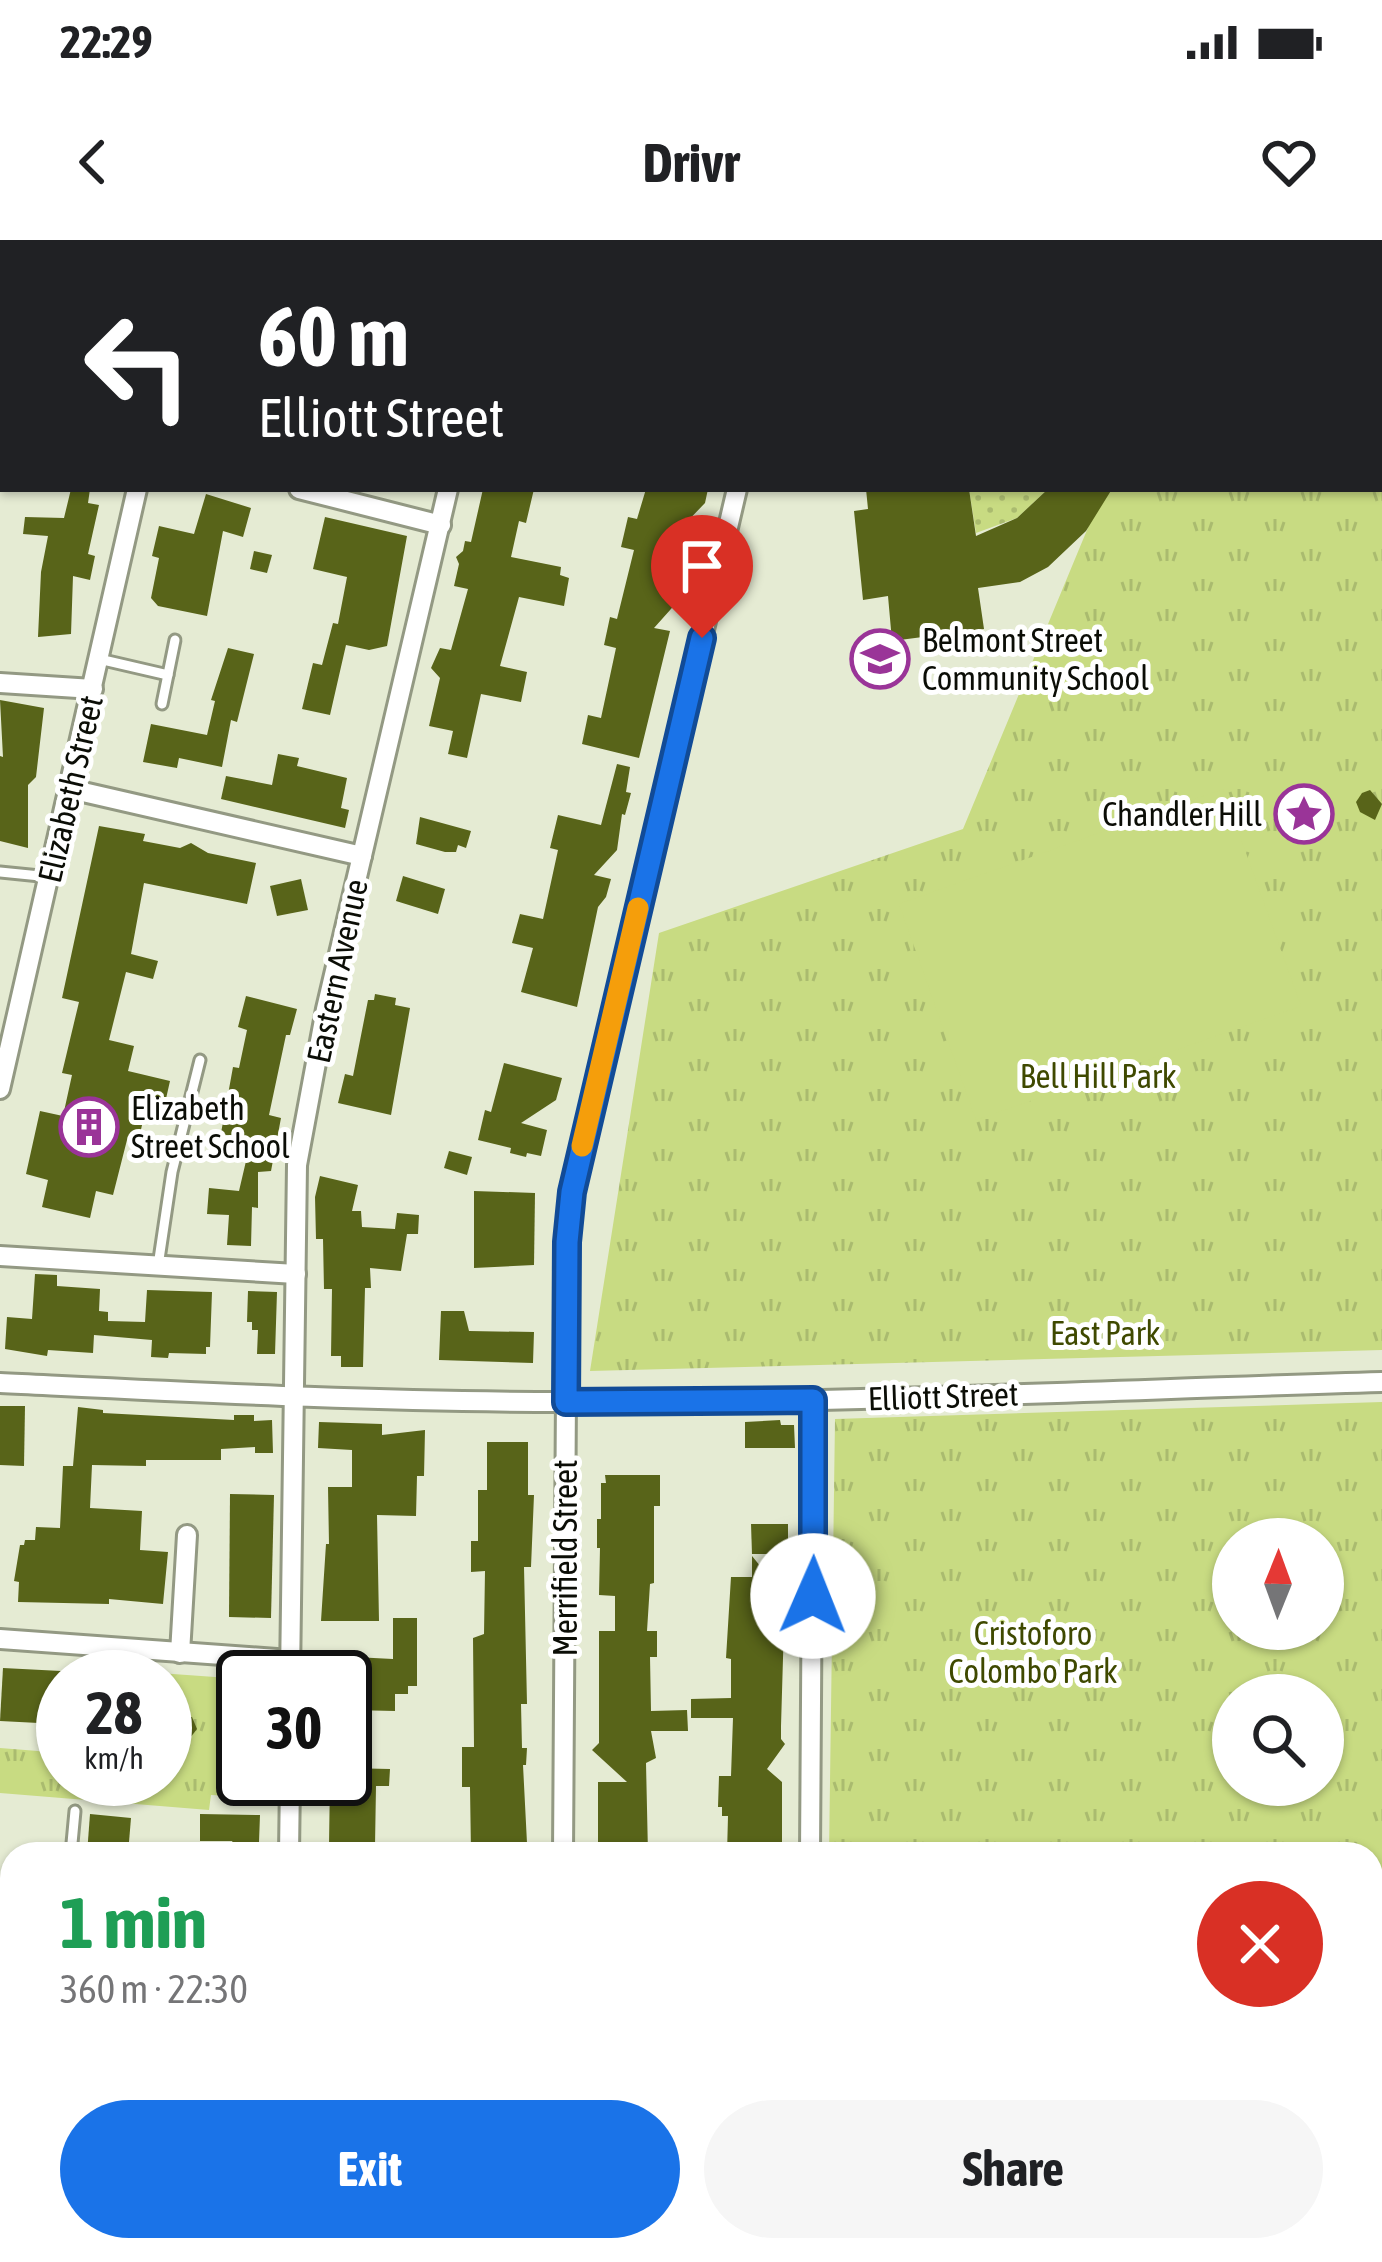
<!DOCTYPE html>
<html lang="en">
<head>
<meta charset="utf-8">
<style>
  :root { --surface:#fff; --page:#f6f6f6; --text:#202124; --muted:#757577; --accent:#1a73e8 }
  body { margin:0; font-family:"Asap Condensed",sans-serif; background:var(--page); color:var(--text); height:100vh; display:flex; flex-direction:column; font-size:45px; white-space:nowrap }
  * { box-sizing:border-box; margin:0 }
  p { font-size:39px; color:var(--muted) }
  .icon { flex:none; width:66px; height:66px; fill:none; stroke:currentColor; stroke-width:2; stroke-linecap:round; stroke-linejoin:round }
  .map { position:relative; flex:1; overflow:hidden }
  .panel { position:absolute; left:0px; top:1602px; width:1383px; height:420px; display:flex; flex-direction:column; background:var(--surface); border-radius:36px 36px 0 0; box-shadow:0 3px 9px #0004 }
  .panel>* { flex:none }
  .hud { position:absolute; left:0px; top:0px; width:1383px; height:252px; box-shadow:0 3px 9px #0004; background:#202124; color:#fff; overflow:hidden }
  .needle { width:78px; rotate:1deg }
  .controls { position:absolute; left:1212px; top:1278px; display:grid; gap:24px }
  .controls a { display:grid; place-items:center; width:132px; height:132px; border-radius:50%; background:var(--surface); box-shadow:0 3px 9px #0004; font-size:60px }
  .speed { position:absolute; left:36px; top:1410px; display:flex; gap:24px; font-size:60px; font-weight:700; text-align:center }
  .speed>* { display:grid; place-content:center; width:156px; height:156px; border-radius:50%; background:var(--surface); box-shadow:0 3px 9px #0004; line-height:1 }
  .speed small { font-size:30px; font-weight:400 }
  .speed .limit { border:6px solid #111; border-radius:18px; background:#fff; color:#111 }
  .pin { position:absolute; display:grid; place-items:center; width:102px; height:102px; color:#fff; margin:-123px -51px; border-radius:50% 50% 50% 0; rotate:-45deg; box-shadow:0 0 12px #0007 }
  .pin .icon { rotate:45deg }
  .me { position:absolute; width:132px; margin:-66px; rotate:1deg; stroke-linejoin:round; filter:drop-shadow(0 0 9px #0008) }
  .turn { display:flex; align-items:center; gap:42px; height:252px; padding:0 60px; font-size:54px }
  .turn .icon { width:156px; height:156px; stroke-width:2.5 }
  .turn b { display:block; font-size:84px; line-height:102px }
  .round { display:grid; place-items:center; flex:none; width:126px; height:126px; border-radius:63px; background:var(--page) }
  .overview { display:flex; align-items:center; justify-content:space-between; height:204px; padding:0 60px }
  h1 { font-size:72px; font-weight:700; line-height:90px; color:#1e9e55 }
  .primary-button { display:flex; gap:24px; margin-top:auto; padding:24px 60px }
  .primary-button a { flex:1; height:138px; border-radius:72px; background:var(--accent); color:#fff; font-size:48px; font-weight:700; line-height:138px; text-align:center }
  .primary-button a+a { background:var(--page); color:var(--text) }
  .status { display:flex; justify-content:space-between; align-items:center; height:84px; padding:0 60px; background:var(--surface); direction:ltr }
  .status svg { height:33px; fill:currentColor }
  header { display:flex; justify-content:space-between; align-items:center; height:156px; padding:0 60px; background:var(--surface); font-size:54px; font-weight:700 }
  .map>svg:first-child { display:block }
  .grass { fill:url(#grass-dots) }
  .forest { fill:url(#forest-firs) }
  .park { fill:url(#park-tufts); fill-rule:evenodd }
  .garden { fill:#c8db82 }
  .building { fill:#586419 }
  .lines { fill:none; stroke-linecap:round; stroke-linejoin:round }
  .service-casing { stroke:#939983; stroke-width:15 }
  .minor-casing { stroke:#939983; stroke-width:24 }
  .trunk-casing { stroke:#fff; stroke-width:39 }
  .service { stroke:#fff; stroke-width:9 }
  .minor { stroke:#fff; stroke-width:18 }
  .trunk { stroke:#c2d27f; stroke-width:33 }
  .route-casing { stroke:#114b97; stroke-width:30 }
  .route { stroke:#1a73e8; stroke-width:21 }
  .slow { stroke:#f59e0b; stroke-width:21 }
  .labels { text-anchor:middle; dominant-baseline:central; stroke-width:10; stroke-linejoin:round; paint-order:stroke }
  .poi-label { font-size:33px; fill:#0b0d06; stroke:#fff; text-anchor:start }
  .street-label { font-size:33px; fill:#0b0d06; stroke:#fff }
  .park-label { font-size:33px; fill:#3f4900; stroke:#fff }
</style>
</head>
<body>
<div class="status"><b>22:29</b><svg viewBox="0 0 49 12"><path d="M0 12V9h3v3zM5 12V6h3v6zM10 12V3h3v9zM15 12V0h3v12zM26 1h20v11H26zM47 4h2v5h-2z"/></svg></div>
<header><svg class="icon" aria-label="back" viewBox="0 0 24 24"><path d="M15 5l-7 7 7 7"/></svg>Drivr<svg class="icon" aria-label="heart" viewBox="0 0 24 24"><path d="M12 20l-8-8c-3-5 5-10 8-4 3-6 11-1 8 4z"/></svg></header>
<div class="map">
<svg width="1382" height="2022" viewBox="0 0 1382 2022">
  <defs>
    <pattern id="grass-dots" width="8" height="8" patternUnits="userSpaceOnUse" patternTransform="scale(3)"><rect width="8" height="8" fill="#c8db82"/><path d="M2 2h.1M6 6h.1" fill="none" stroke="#aabb6f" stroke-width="1.8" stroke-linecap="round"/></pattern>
    <pattern id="forest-firs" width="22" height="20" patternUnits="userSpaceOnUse" patternTransform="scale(3)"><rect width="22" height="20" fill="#9eb052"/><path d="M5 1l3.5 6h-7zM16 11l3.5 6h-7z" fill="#879646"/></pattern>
    <pattern id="park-tufts" width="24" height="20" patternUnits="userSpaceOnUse" patternTransform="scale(3)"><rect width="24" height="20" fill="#c8db82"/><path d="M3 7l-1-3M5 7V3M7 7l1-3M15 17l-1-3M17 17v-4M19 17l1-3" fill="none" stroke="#aabb6f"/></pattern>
  </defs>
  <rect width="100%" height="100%" fill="#e5ebd3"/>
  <polygon class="grass" points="969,249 1048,249 1017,278 976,293"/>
  <polygon class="forest" points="888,2010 1019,2010 1015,2022 894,2022"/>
  <g class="park">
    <polygon points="1206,0 1382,0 1382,1110 590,1131 659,693 963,589 1104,249 1380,249 1380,3 1205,3"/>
    <path d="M1382 1162V2022H987L986 2010H1371V1614H829L835 1179ZM1233 1299H1323V1389H1233ZM1233 1455H1323V1545H1233Z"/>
    <polygon points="117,1430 243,1439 243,1539 268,1539 268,1558 211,1555 209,1570 0,1553 0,1508 63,1513 63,1539 165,1539 165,1437 117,1437"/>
  </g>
  <g class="garden">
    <polygon points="1223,549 1301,766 976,880 899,664"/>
    <polygon points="1028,2010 1126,2010 1111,2022 1014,2022"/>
  </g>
  <g class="building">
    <polygon points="71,249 90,249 88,263 99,265 88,314 95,316 90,340 73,336 71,394 38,397 41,332 48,296 23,294 25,277 64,278"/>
    <polygon points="483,249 534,249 526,283 519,281 511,317 561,327 560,335 569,338 564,366 519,357 500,426 527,432 521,462 481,454 467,518 448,514 453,491 429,486 440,438 431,428 440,408 451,410 468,349 454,346 459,324 456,317 463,311 465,301 471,302"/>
    <polygon points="646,249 708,249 705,263 680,289 697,293 679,360 654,388 670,391 639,518 582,504 588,475 601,478 616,408 604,405 610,377 617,379 634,310 621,307 628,277 637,279"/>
    <polygon points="866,249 969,249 976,296 1017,278 1048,249 1112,249 1086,291 1048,327 1020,342 978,348 984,389 892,401 888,356 863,360 854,271 868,269"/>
    <polygon points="206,254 251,268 243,297 223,291 207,376 158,366 151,358 159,318 152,316 159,286 194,294"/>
    <polygon points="325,277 407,296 387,406 369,410 346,405 330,475 302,469 313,423 322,425 333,383 338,384 347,337 313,329"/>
    <polygon points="254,311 272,315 267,333 250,329"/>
    <polygon points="228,408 254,414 237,482 231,480 222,527 179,518 177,528 143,522 151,484 207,495 215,461 211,460"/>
    <polygon points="0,460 44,468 36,537 28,545 28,608 0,601 0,516 3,517"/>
    <polygon points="278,514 299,518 297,526 347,538 341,568 349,570 345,588 221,559 226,536 272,545"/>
    <polygon points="617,524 630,527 626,552 631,553 625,575 622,574 617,610 594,635 611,639 606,657 598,667 577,767 521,752 533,708 512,703 520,674 543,679 558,610 550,608 558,575 601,585"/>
    <polygon points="1370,550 1382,564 1375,580 1360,572 1356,562 1362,553"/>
    <polygon points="420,577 471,591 466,608 458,605 456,612 445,612 416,604"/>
    <polygon points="99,586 145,594 143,601 180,608 191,603 208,613 256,623 247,664 144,643 131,714 158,721 153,739 126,732 109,800 134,806 128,831 170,841 163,872 146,868 139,898 128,896 113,955 96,951 90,978 42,967 48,940 26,934 40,871 63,876 72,835 62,833 79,762 62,758"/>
    <polygon points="403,636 445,649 438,674 396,661"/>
    <polygon points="301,639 308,670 277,676 270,646"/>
    <polygon points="375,754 396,758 395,765 410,768 391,875 338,863 345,834 353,836 368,760 374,760"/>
    <polygon points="246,756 297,769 290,795 286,795 269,875 281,878 271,931 258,932 258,968 252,967 251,1006 227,1005 229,975 207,974 209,948 239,951 250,904 221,893 233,827 239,828 247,790 238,787"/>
    <polygon points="504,823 562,838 556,860 521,883 547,890 541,916 527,913 526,917 510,913 511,908 478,900 485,870 491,872"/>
    <polygon points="449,911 472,917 467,935 444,928"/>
    <polygon points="320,936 358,945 352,971 361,971 362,987 395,989 397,973 419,975 418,994 407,994 401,1031 370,1028 371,1048 365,1048 363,1127 341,1127 341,1116 331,1116 332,1049 324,1049 323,999 316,999 315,957"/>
    <polygon points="474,951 535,953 534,1025 474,1028"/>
    <polygon points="35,1034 57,1035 57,1046 100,1049 99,1071 108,1072 108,1081 145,1082 147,1050 212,1052 210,1107 206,1107 206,1114 169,1113 168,1118 151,1117 152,1100 94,1095 93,1113 48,1110 47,1116 5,1109 7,1077 32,1079"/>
    <polygon points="248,1051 277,1052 275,1114 257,1114 258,1090 252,1090 252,1082 247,1082"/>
    <polygon points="441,1071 464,1071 469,1091 534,1092 533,1123 439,1120"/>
    <polygon points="0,1166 25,1166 24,1226 0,1225"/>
    <polygon points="78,1167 103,1170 103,1173 234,1180 234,1175 254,1175 254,1181 272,1180 273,1213 255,1213 255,1207 221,1209 221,1220 146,1220 146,1226 92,1225 90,1268 142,1271 140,1310 168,1312 163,1364 109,1359 109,1364 18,1362 19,1342 14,1341 20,1305 24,1305 25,1300 35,1300 36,1287 60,1288 63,1226 73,1226"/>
    <polygon points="780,1180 781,1185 794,1185 795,1208 745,1208 745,1182"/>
    <polygon points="319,1182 382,1184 382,1195 425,1190 424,1236 417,1236 416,1276 377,1275 379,1381 321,1381 326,1304 329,1304 328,1247 352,1247 352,1210 318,1208"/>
    <polygon points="487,1202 528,1202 528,1255 534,1255 531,1327 524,1327 527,1464 521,1464 522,1508 527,1508 526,1525 523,1525 527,1603 489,1604 489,1612 471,1613 470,1547 462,1547 462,1507 474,1507 473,1398 484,1394 485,1331 471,1332 471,1301 478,1301 478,1250 487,1250"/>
    <polygon points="605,1235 660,1235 660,1266 654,1266 654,1343 650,1344 647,1391 657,1391 657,1417 650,1417 651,1471 687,1470 688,1491 651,1491 656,1518 646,1523 648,1614 598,1614 598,1542 627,1542 592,1510 599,1503 599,1391 615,1391 615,1356 599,1355 600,1308 597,1308 597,1279 601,1279 601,1243 606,1243"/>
    <polygon points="230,1254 274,1255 271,1378 229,1377"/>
    <polygon points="751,1284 788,1284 788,1314 752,1314"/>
    <polygon points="752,1316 773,1342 773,1383 784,1384 781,1486 781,1499 785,1504 767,1529 782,1542 782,1614 727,1614 728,1576 722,1576 722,1567 718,1567 719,1536 731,1536 733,1478 691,1478 691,1459 731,1458 731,1419 726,1418 731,1337 752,1337"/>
    <polygon points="393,1378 417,1378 417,1446 408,1446 408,1454 395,1454 395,1471 351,1470 354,1417 393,1419"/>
    <polygon points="3,1428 61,1431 58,1484 0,1481"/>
    <polygon points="180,1476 192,1477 197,1489 190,1498 178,1497 173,1487"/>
    <polygon points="345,1528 390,1529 389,1546 376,1546 375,1606 329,1605 330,1539 345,1539"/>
    <polygon points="90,1574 131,1578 128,1614 87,1614"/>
    <polygon points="200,1574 260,1575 259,1602 244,1602 238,1611 232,1601 200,1601"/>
  </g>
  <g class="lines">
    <g class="service-casing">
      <g id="service">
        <polyline points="41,0 41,3"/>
        <polyline points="99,419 168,435"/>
        <polyline points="162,464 175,400"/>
        <polyline points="0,632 50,637"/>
        <polyline points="158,1026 172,932 200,820"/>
        <polyline points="71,1614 75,1571"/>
        <polyline points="1371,1844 1382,1855"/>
        <polyline points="79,2022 80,2010"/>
      </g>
    </g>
    <g class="minor-casing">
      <g id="minor">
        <polyline points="275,3 275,0"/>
        <polyline points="514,3 515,0"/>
        <polyline points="795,3 796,0"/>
        <polyline points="299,249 441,285"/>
        <polyline points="0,443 93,449"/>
        <polyline points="70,549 362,616"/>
        <polyline points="0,849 137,249"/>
        <polyline points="0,1016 296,1034"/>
        <path d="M0 1143C188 1152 376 1162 564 1162 836 1164 1109 1150 1382 1142"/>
        <polyline points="0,1399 290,1420"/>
        <polyline points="180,1413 187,1295"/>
        <polyline points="290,1437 297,925 326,769 448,249"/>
        <polyline points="289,1614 290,1539"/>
        <polyline points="563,1614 567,1002 572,952 737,249"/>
        <polyline points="810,1614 813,1160"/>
        <polyline points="0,1708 12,1710"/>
        <polyline points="0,1978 12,1980"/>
        <polyline points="183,2010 251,2022"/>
        <polyline points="280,2022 288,2010"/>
        <polyline points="456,2022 480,2010"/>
        <polyline points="743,2022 746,2010"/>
      </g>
    </g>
    <g class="trunk-casing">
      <g id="trunk">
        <polyline points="541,3 557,0"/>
        <polyline points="0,69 3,69"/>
      </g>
    </g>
    <use href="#service" class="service"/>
    <use href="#minor" class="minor"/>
    <use href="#trunk" class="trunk"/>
  </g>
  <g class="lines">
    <g class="route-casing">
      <polyline id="route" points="702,398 572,952 567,1002 566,1162 813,1160 813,1356"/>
    </g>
    <use href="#route" class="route"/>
    <polyline class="slow" points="582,906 638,668"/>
  </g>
  <defs>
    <g id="school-ring" transform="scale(3)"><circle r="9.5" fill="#fff" stroke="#9a3498" stroke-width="1.5"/><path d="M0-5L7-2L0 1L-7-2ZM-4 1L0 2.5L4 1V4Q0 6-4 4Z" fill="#9a3498"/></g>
    <g id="sight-ring" transform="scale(3)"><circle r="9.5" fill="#fff" stroke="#9a3498" stroke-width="1.5"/><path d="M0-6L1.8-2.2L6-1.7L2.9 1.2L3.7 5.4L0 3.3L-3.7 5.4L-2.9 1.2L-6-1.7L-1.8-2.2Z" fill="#9a3498"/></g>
    <g id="building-ring" transform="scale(3)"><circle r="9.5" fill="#fff" stroke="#9a3498" stroke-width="1.5"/><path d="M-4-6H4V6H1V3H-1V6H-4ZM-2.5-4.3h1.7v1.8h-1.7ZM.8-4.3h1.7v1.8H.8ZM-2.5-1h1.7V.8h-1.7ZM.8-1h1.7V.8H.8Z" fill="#9a3498"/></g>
  </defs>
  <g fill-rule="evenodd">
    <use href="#school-ring" x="880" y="419"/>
    <use href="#sight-ring" x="1304" y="574"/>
    <use href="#building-ring" x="89" y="887"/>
  </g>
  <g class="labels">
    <g class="poi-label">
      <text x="922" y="400">Belmont Street<tspan x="922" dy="38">Community School</tspan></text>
      <text x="1262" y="574" text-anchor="end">Chandler Hill</text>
      <text x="131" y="868">Elizabeth<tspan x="131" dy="38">Street School</tspan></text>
    </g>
    <g class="street-label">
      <text transform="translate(70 549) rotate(-77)">Elizabeth Street</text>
      <text transform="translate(337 731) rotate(-78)">Eastern Avenue</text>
      <text transform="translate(943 1156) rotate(-2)">Elliott Street</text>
      <text transform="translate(565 1318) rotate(-90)">Merrifield Street</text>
    </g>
    <g class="park-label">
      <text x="1098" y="836">Bell Hill Park</text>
      <text x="1105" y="1093">East Park</text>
      <text x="1033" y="1393">Cristoforo<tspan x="1033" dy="38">Colombo Park</tspan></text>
    </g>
  </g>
</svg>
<div class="controls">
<a><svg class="needle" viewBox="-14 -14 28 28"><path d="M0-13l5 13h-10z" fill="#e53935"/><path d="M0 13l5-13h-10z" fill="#757577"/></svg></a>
<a><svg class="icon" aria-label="search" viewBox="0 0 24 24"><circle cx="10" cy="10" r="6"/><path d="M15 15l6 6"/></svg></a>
</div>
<div class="speed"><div>28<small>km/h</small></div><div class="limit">30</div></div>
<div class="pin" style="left:702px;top:398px;background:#d93025"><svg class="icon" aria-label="arrive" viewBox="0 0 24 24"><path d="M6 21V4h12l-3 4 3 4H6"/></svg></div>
<svg class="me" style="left:813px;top:1356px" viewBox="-20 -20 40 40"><circle r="19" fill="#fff"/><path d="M0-13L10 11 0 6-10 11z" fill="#1a73e8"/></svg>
<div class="hud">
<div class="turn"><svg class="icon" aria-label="left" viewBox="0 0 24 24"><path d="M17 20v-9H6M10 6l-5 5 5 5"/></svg><div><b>60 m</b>Elliott Street</div></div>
</div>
<section class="panel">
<div class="overview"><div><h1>1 min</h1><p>360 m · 22:30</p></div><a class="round" style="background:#d93025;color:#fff"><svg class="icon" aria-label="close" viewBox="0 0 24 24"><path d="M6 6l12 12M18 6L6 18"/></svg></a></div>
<div class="primary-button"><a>Exit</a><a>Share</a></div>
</section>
</div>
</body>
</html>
